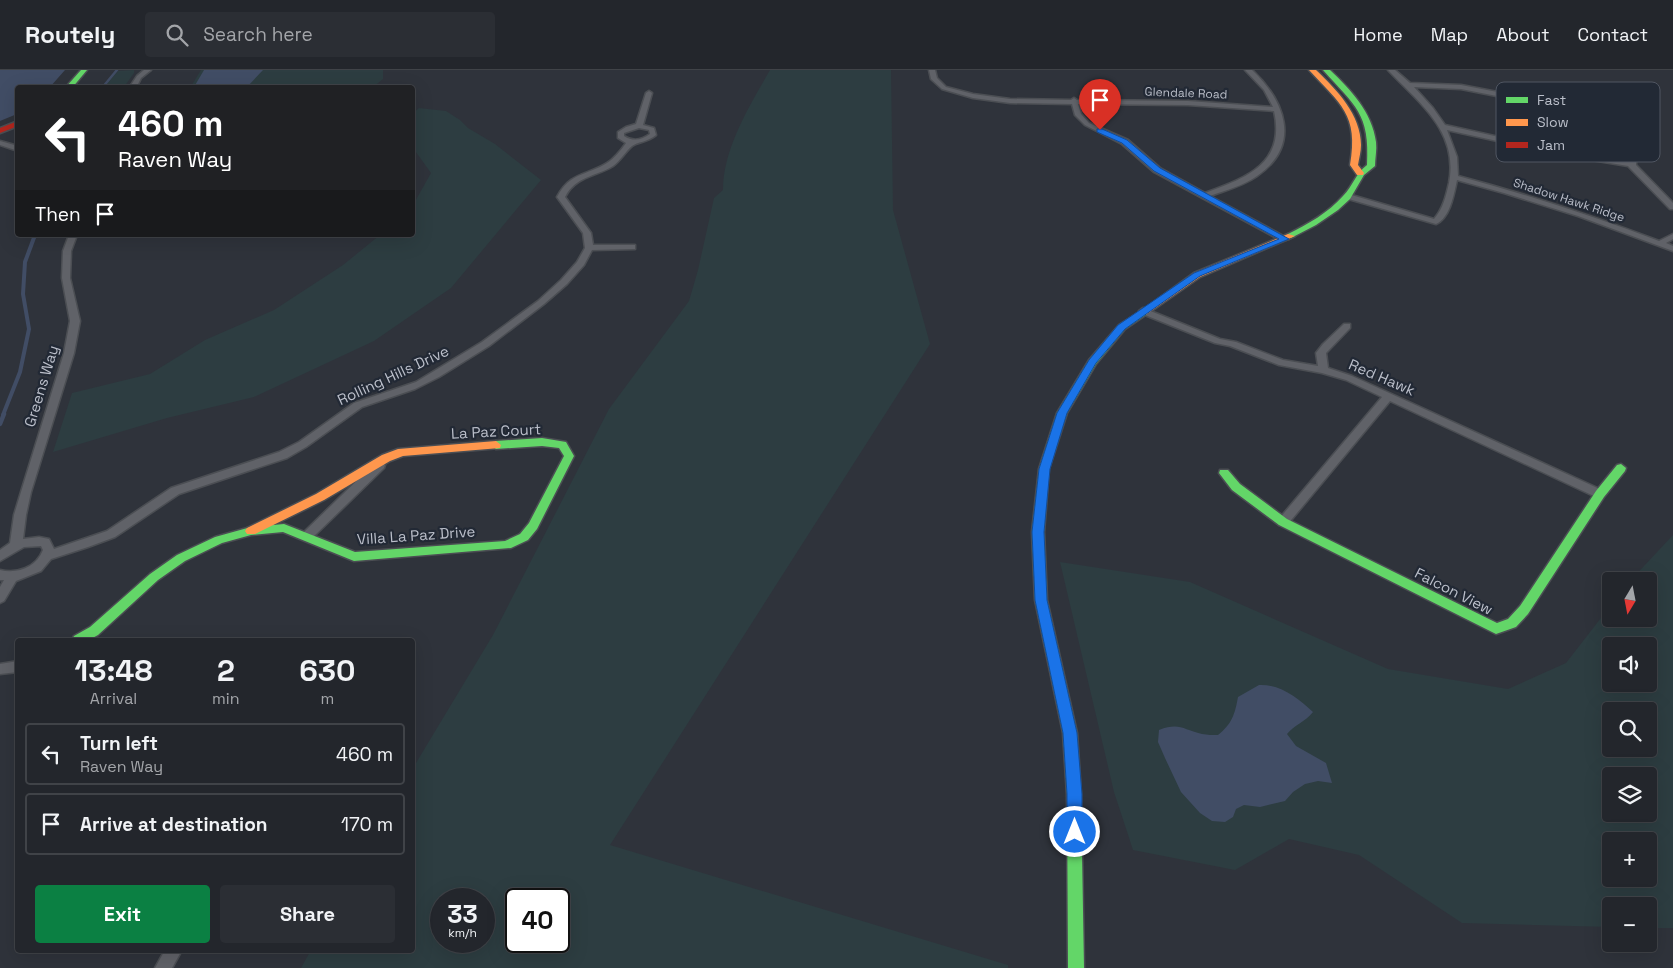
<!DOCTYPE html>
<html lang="en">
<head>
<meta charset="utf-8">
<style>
  :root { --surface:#23262c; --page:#2b2e34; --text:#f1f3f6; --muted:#a3a5a9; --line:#404348; --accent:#0b8043 }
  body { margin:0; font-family:"Space Grotesk",sans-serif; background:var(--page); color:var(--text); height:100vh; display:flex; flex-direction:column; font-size:19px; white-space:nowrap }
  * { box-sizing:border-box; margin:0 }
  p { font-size:16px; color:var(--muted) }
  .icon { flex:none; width:28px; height:28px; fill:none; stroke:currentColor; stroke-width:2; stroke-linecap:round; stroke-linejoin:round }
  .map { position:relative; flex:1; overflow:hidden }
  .side { position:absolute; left:15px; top:568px; width:400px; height:315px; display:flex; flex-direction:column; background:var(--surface); border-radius:5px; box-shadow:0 5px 20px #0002,0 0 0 1px var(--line) }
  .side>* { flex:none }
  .top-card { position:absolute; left:15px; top:15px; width:400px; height:152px; border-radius:5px; box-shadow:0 5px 20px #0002,0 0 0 1px var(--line); background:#202124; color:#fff; overflow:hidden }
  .needle { width:32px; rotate:190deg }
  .controls { position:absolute; left:1602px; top:502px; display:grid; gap:10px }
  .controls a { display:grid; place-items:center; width:55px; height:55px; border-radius:5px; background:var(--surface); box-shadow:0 5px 20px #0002,0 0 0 1px var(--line); font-size:25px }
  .speed { position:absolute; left:430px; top:818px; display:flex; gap:10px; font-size:25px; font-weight:700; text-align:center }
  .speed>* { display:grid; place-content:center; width:65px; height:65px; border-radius:50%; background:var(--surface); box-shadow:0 5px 20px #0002,0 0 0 1px var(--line); line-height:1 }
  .speed small { font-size:12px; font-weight:400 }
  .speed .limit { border:2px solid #111; border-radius:8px; background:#fff; color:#111 }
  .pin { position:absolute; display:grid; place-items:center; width:42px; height:42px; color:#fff; margin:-51px -21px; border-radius:50% 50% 50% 0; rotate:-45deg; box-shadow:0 0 5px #0007 }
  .pin .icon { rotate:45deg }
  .me { position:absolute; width:55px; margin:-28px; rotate:0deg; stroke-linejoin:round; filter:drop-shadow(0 0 4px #0008) }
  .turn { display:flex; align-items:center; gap:18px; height:105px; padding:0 20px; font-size:22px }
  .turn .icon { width:65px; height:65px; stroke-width:2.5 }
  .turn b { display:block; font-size:35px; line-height:42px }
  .then { display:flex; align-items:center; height:48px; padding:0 20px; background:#0003; gap:10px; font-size:19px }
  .eta { display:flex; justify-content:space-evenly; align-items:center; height:85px; text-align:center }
  .eta b { font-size:30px; font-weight:700; line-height:35px }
  .cta { display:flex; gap:10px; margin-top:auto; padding:10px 20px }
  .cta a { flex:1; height:58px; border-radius:5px; background:var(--accent); color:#fff; font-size:20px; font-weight:700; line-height:58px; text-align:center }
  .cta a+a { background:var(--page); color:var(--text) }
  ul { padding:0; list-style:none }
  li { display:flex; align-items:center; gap:15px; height:62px; margin:0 10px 8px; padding:0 10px; border:2px solid var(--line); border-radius:5px }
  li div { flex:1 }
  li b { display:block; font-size:19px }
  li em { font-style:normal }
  header { display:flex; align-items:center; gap:30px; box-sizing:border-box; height:70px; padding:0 25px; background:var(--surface); border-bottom:1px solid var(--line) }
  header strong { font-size:24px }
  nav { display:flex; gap:28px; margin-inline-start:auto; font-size:18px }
  .search { width:350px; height:45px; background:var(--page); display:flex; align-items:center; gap:12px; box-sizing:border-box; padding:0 18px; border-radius:5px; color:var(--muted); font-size:19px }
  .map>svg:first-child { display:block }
  .green { fill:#2d3d41; fill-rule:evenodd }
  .water { fill:#414d65 }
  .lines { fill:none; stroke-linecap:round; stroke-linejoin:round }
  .stream-far2 { stroke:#414d65; stroke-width:2.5 }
  .stream-far1 { stroke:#414d65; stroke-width:4 }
  .stream { stroke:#414d65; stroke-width:4.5 }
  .street-casing { stroke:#4b4e53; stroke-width:3 }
  .fast-casing { stroke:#4b4e53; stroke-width:3 }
  .slow-casing { stroke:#4b4e53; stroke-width:3 }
  .jam-casing { stroke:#4b4e53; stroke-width:3 }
  .street { fill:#606268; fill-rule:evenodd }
  .fast { fill:#63d668; fill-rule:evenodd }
  .slow { fill:#ff974d; fill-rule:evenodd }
  .jam { fill:#b3261e; fill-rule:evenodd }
  .route { fill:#1a73e8; stroke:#114b97 }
  .labels { text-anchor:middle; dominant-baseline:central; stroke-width:4.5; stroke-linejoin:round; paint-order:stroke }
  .far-street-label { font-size:12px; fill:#bbbfca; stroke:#222935 }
  .street-label { font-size:15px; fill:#bbbfca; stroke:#222935 }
  .key { fill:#222935; stroke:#505662; stroke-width:1 }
  .key-label { font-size:14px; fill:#bbbfca }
</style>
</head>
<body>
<header>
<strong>Routely</strong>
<div class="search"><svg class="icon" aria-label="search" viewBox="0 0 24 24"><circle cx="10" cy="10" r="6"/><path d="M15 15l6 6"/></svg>Search here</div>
<nav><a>Home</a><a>Map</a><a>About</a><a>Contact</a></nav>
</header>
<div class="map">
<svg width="1673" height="898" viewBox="0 0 1673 898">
  <rect width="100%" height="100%" fill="#2f333b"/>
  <g class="green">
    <polygon points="134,0 134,3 124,17 104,17 118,1"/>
    <polygon points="201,0 383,0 383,9 373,17 190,18"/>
    <path d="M770 0H891L893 140 930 274 610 775 1008 895V898H301L311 880H412L413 698 493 565 609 339 689 231 698 200 714 128 723 120C723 78 750 35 770 0ZM441 829H484V871H441ZM516 829H559V871H516Z"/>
    <polygon points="419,38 446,41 460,50 468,58 495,74 541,110 451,218 374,271 254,327 167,348 53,382 72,323 150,304 205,270 274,240 343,195 380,165 412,165 413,135 431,103 413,78 413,43"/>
    <path d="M1673 465V858H1649V836H1611V857L1462 853 1359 785 1289 769 1235 800 1133 780 1114 722 1060 492 1190 512 1388 599 1508 619 1566 593 1611 535V549H1649V511H1630ZM1611 576H1649V614H1611ZM1611 641H1649V679H1611ZM1611 706H1649V744H1611ZM1611 771H1649V809H1611Z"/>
  </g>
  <g class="water">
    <polygon points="0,0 65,0 50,17 18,18 17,44 0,51"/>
    <polygon points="204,0 263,0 247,17 194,17"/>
    <path d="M1259 615C1280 614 1298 628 1313 642 1305 652 1294 655 1287 664L1296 676 1326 693 1332 713 1318 711 1305 714 1293 722 1285 731 1260 737 1244 735 1236 739 1233 747 1225 752 1212 751 1200 743 1181 722 1165 688 1158 672 1159 660C1180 652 1183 660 1202 664 1207 665 1213 665 1218 665 1232 654 1235 644 1238 627Z"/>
  </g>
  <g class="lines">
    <polyline class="stream-far2" points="102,18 117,0"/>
    <polyline class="stream-far1" points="3,345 20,302 29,259 23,224 25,192 35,165"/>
    <polyline class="stream" points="0,354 4,344"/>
    <g class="street-casing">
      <g id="street">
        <polygon points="144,0 151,0 141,8 136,18 129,18 137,6"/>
        <path d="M929 0H935L937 8 946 17 973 24 1010 29 1071 30 1074 28 1077 30 1188 31 1273 37 1264 20 1245 0H1252C1285 31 1302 75 1257 106 1243 116 1226 120 1210 126L1289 169 1282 171 1154 102 1122 74 1085 55 1075 45 1072 34 1010 33 973 28 942 19 931 9ZM1078 34 1188 35 1274 41C1286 94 1246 108 1205 123L1160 98 1128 70 1089 53 1081 44Z"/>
        <path d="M1388 0H1395L1410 13 1461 15 1513 25 1566 40 1592 52 1632 92H1636V95L1673 133V139H1670L1628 96 1562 85 1447 60 1457 87 1458 106C1526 124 1593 146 1659 171L1673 164V169L1666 173 1673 176V181L1578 146 1504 123 1457 110C1454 124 1450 148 1436 154L1345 128 1344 126 1348 124 1434 149C1443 139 1446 126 1449 113 1459 61 1419 33 1388 0ZM1414 17 1461 19 1512 29 1562 42 1588 54 1623 91 1562 81 1445 55 1433 38Z"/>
        <path d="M649 21 652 23 643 55 654 58 656 65C648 72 637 72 632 76 625 82 621 90 613 96 595 107 576 106 565 127L591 163 593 175H635V179L592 180 584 195 567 214 544 234 489 276 439 307 415 319 362 337 306 377 287 388 179 424 115 467 88 477 51 489 41 501 16 511 4 531 0 533V517L4 510H0V500C17 504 36 498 43 480L41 476 24 477 0 491V480L10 473 14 445 21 422 64 283 70 251 62 208 63 181 69 165H77L71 181 70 208 80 251 74 283 31 422 26 445 23 469 39 467 49 469 54 479 107 461 171 418 279 382 299 372 354 333 416 312 482 272 538 231 561 210 577 192 585 178 583 163 557 127C570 102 586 106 607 93 615 88 621 80 626 73L618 68V62L626 57 636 54 646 23ZM639 58 649 60 650 64C642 70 633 72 624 66V63Z"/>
        <polygon points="0,71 18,76 18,81 0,75"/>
        <polygon points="1143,238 1220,269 1236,272 1283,290 1318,296 1316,283 1323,274 1344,254 1350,254 1350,258 1326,283 1328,298 1352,306 1604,421 1605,424 1600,428 1596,427 1390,331 1287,455 1279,455 1277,452 1279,449 1382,327 1346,310 1322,303 1279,295 1230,276 1215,273 1140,243 1139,241"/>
        <polygon points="380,391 385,395 384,398 311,469 303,469 301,466 303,463 376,392"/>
        <polygon points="18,591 18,602 0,604 0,594"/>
        <polygon points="165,880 182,880 172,898 155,898"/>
      </g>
    </g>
    <g class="fast-casing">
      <g id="fast">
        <polygon points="81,0 87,0 72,18 65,18"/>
        <path d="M1323 0H1330C1351 20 1372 42 1376 72 1377 80 1375 88 1375 96L1364 105 1350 129 1338 140 1316 155 1291 168 1287 166 1288 164C1308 154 1328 143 1343 126 1353 116 1355 104 1367 95 1370 43 1355 36 1323 0Z"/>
        <polygon points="1144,239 1147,240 1147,244 1125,259 1096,294 1067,343 1049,399 1044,462 1047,530 1077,663 1081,724 1084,898 1068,898 1067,724 1063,663 1035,530 1032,462 1039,399 1057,343 1089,290 1119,255"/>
        <polygon points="542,368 566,372 574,386 537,459 528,470 511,478 354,491 283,462 251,465 222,473 185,491 158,510 98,565 89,570 72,570 74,566 90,557 150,504 177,485 215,467 251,457 284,454 355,482 505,471 520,464 529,453 564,386 559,378 542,376 496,379 491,375 496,371"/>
        <polygon points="1621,394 1626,398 1625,401 1604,427 1528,544 1516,557 1496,564 1279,455 1232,420 1219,403 1220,400 1228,400 1240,414 1287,449 1497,553 1508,549 1520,536 1596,421 1617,395"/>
      </g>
    </g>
    <g class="slow-casing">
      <g id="slow">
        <path d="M1309 0H1316C1337 20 1361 45 1361 75 1361 82 1359 88 1358 95L1364 103 1363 105H1357L1350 95C1359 44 1340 34 1309 0Z"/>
        <polygon points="1288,164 1295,166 1200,207 1147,244 1144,245 1140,242 1194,203"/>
        <polygon points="496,371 501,375 500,378 403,386 390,391 324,430 255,464 247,464 245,461 247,458 316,424 382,385 398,379"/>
      </g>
    </g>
    <g class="jam-casing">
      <polygon id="jam" points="18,51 18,56 0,63 0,58"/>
    </g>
    <use href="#street" class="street"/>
    <use href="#fast" class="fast"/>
    <use href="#slow" class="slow"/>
    <use href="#jam" class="jam"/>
  </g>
  <polygon class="route" points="1097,59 1102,59 1127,70 1160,98 1289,169 1200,206 1125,259 1096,293 1067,343 1050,399 1044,462 1047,530 1077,663 1082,724 1082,762 1080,767 1075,769 1069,767 1067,762 1067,724 1063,663 1035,530 1032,462 1039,399 1057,343 1089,290 1118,255 1194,203 1279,169 1154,101 1122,73 1097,62"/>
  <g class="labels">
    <g class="far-street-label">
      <text transform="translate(1186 23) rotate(2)">Glendale Road</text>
      <text transform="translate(1569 130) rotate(18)">Shadow Hawk Ridge</text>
    </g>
    <g class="street-label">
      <text transform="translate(393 305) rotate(-25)">Rolling Hills Drive</text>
      <text transform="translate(1382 307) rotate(23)">Red Hawk</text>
      <text transform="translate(41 316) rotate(-73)">Greens Way</text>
      <text transform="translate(496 361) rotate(-3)">La Paz Court</text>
      <text transform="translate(416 465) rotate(-4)">Villa La Paz Drive</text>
      <text transform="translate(1454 521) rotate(27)">Falcon View</text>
    </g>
  </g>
  <rect x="1496" y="12" width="164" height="80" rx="8" class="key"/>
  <rect x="1506" y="27" width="22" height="6" fill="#63d668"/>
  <rect x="1506" y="49" width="22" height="7" fill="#ff974d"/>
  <rect x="1506" y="72" width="22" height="6" fill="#b3261e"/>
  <g class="key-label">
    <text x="1537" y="35">Fast</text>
    <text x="1537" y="57">Slow</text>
    <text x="1537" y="80">Jam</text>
  </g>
</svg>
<div class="controls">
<a><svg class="needle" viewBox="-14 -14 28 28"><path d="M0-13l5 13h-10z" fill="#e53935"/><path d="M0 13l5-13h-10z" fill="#a3a5a9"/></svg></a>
<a><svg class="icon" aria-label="sound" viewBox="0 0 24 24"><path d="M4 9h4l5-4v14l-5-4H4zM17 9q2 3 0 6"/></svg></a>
<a><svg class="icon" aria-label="search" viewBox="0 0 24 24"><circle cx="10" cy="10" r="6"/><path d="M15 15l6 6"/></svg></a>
<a><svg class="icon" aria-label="layers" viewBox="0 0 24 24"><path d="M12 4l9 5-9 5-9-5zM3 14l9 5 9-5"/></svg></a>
<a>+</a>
<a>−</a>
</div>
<div class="speed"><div>33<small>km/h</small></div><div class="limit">40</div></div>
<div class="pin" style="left:1100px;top:60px;background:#d93025"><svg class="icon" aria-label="arrive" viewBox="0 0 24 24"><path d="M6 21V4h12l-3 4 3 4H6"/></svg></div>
<svg class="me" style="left:1075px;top:762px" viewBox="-20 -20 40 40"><circle r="17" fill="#1a73e8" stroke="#fff" stroke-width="3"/><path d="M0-11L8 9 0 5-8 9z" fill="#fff"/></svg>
<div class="top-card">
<div class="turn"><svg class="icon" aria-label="left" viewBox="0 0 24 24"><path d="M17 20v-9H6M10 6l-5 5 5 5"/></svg><div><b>460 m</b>Raven Way</div></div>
<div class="then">Then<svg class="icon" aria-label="arrive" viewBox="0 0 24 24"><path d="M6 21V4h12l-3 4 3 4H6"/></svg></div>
</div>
<section class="side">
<div class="eta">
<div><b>13:48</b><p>Arrival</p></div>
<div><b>2</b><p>min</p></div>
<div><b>630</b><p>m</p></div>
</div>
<ul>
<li><svg class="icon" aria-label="left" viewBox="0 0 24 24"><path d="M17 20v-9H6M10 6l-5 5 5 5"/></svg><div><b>Turn left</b><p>Raven Way</p></div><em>460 m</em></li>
<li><svg class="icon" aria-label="arrive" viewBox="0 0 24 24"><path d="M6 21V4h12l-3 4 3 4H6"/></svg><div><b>Arrive at destination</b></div><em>170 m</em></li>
</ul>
<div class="cta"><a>Exit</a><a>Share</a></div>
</section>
</div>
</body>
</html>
